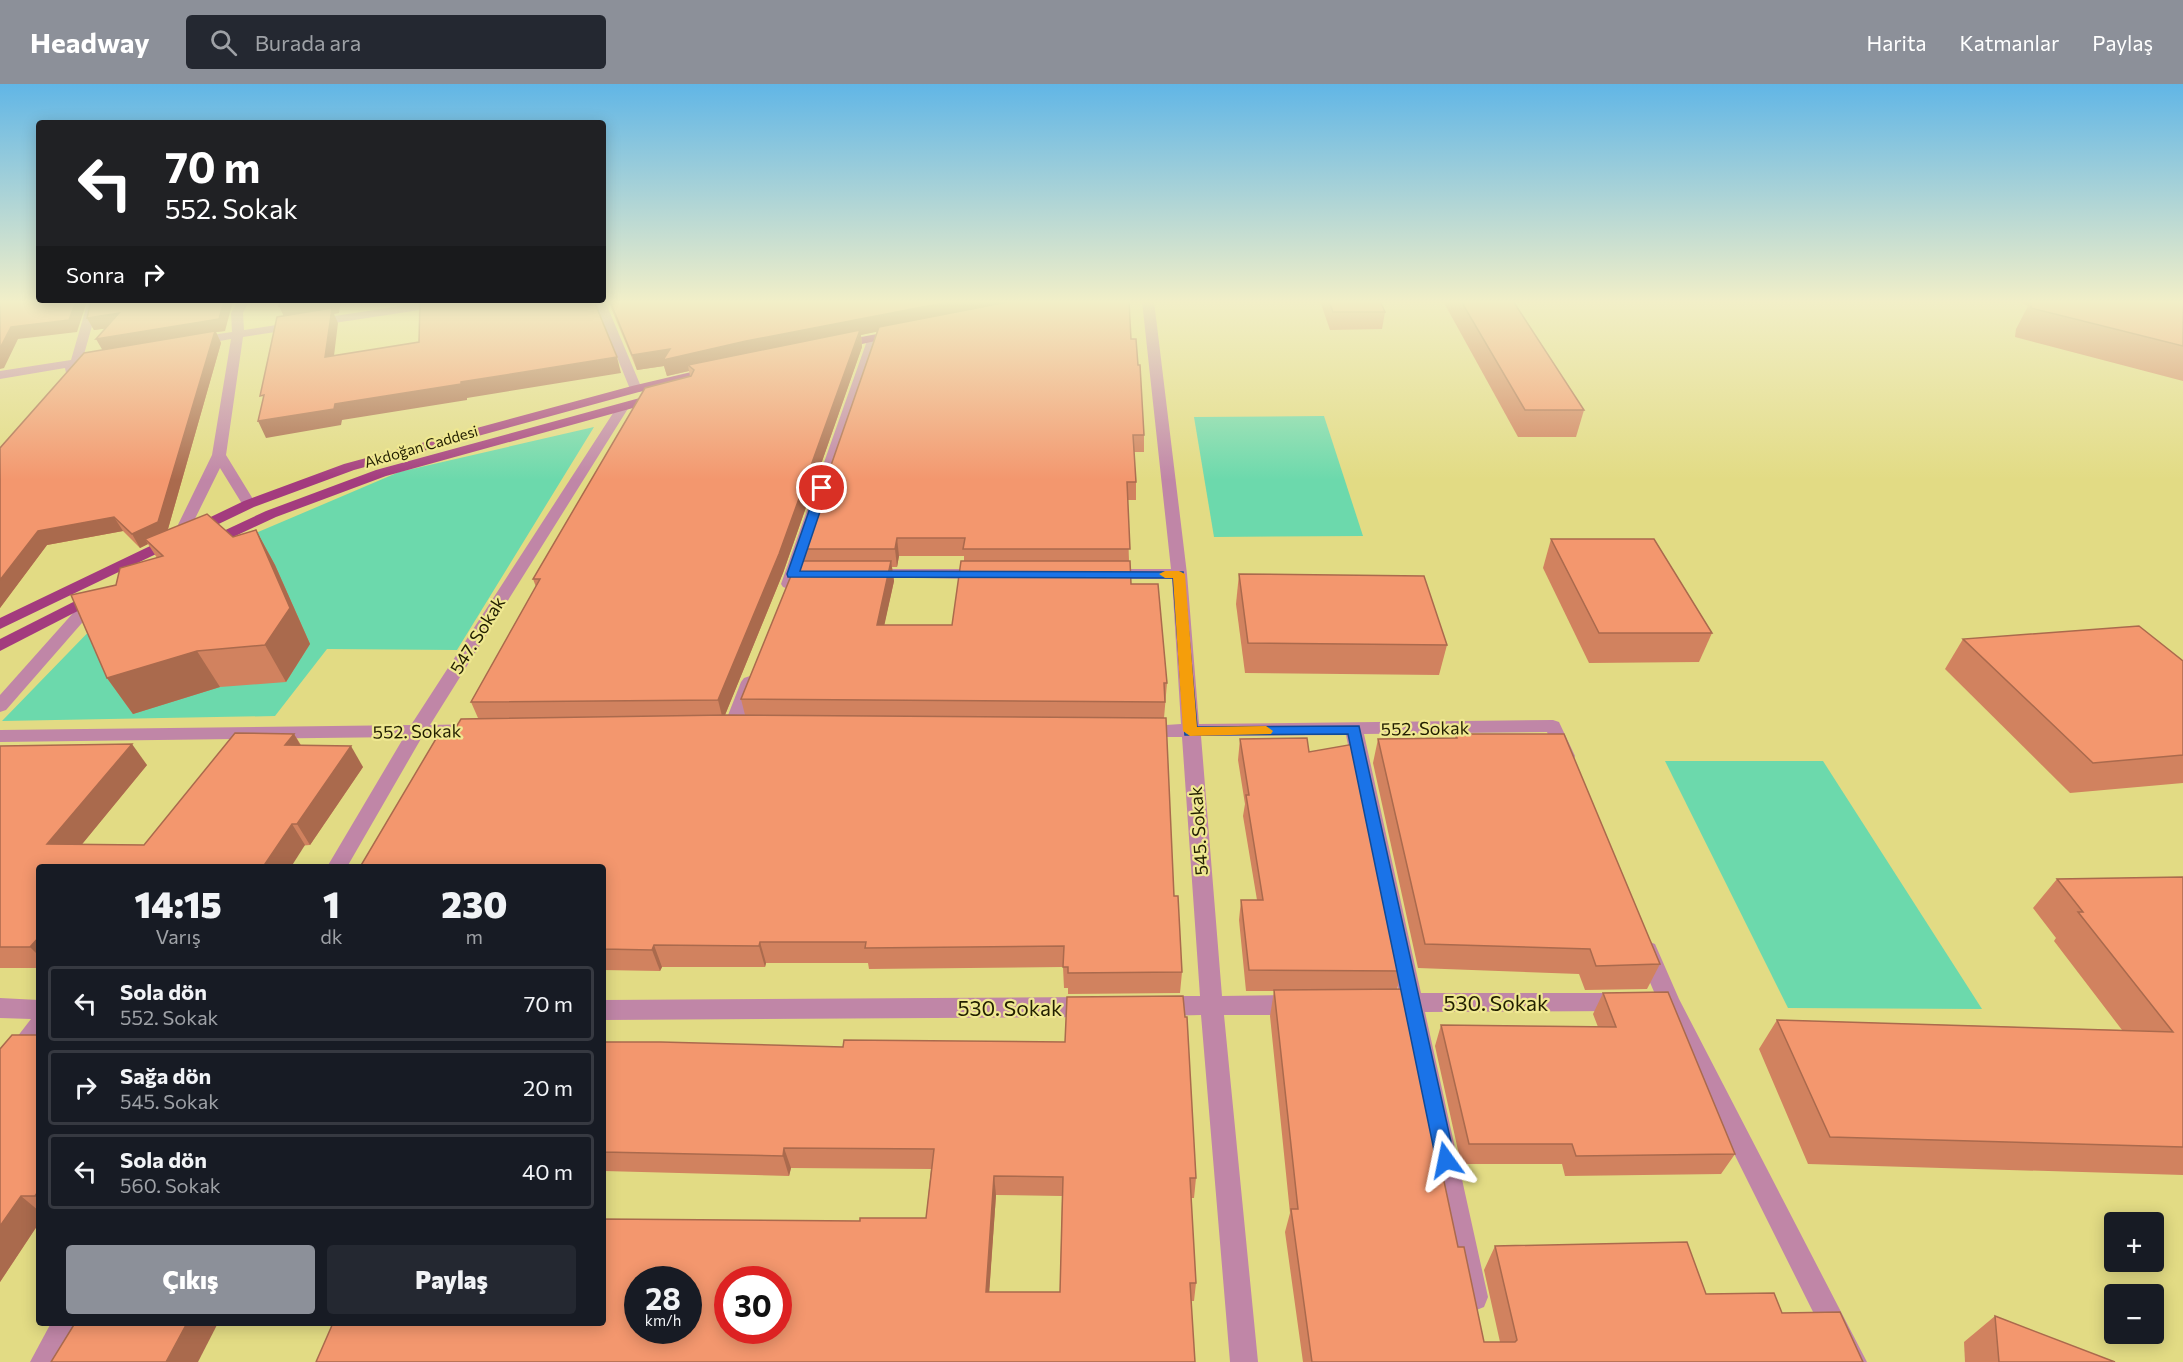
<!DOCTYPE html>
<html lang="tr">
<head>
<meta charset="utf-8">
<style>
  :root { --surface:#171b24; --page:#242831; --text:#f1f3f6; --muted:#9ea1a6; --line:#363941; --accent:#8c9099 }
  body { margin:0; font-family:Commissioner,sans-serif; background:var(--page); color:var(--text); height:100vh; display:flex; flex-direction:column; font-size:22px; white-space:nowrap }
  * { box-sizing:border-box; margin:0 }
  p { font-size:20px; color:var(--muted) }
  .icon { flex:none; width:33px; height:33px; fill:none; stroke:currentColor; stroke-width:2; stroke-linecap:round; stroke-linejoin:round }
  .map { position:relative; flex:1; overflow:hidden }
  .drawer { position:absolute; left:36px; top:780px; width:570px; height:462px; display:flex; flex-direction:column; background:var(--surface); border-radius:6px; box-shadow:0 3px 15px #0003 }
  .drawer>* { flex:none }
  .guide { position:absolute; left:36px; top:36px; width:570px; height:183px; border-radius:6px; box-shadow:0 3px 15px #0003; background:#202124; color:#fff; overflow:hidden }
  .fabs { position:absolute; left:2104px; top:1128px; display:grid; gap:12px }
  .fabs a { display:grid; place-items:center; width:60px; height:60px; border-radius:6px; background:var(--surface); box-shadow:0 3px 15px #0003; font-size:30px }
  .speed { position:absolute; left:624px; top:1182px; display:flex; gap:12px; font-size:30px; font-weight:700; text-align:center }
  .speed>* { display:grid; place-content:center; width:78px; height:78px; border-radius:50%; background:var(--surface); box-shadow:0 3px 15px #0003; line-height:1 }
  .speed small { font-size:15px; font-weight:400 }
  .speed .limit { border:9px solid #d22; background:#fff; color:#111 }
  .pin { position:absolute; display:grid; place-items:center; width:51px; height:51px; color:#fff; margin:-26px; border:3px solid #fff; border-radius:50%; box-shadow:0 2px 6px #0007 }
  .me { position:absolute; width:66px; margin:-33px; rotate:348deg; stroke-linejoin:round; filter:drop-shadow(0 0 4px #0008) }
  .turn { display:flex; align-items:center; gap:21px; height:126px; padding:0 30px; font-size:27px }
  .turn .icon { width:78px; height:78px; stroke-width:2.5 }
  .turn b { display:block; font-size:42px; line-height:51px }
  .then { display:flex; align-items:center; height:57px; padding:0 30px; background:#0003; gap:12px; font-size:22px }
  .eta { display:flex; justify-content:space-evenly; align-items:center; height:102px; text-align:center }
  .eta b { font-size:36px; font-weight:800; line-height:42px }
  .button { display:flex; gap:12px; margin-top:auto; padding:12px 30px }
  .button a { flex:1; height:69px; border-radius:6px; background:var(--accent); color:#fff; font-size:24px; font-weight:800; line-height:69px; text-align:center }
  .button a+a { background:var(--page); color:var(--text) }
  ul { padding:0; list-style:none }
  li { display:flex; align-items:center; gap:18px; height:75px; margin:0 12px 9px; padding:0 18px; border:3px solid var(--line); border-radius:6px }
  li div { flex:1 }
  li b { display:block; font-size:22px }
  li em { font-style:normal }
  header { display:flex; align-items:center; gap:36px; box-sizing:border-box; height:84px; padding:0 30px; background:var(--accent); color:#fff }
  header strong { font-size:28px }
  nav { display:flex; gap:33px; margin-inline-start:auto; font-size:21px }
  .search { width:420px; height:54px; background:var(--page); display:flex; align-items:center; gap:15px; box-sizing:border-box; padding:0 21px; border-radius:6px; color:var(--muted); font-size:22px }
  .map>svg:first-child { display:block }
  .green { fill:#6cd9ac }
  .lines { fill:none; stroke-linecap:round; stroke-linejoin:round }
  .minor { fill:#c086a7; fill-rule:evenodd }
  .major { fill:#a33b7e; fill-rule:evenodd }
  .wall { fill:#d1825f; fill-rule:evenodd }
  .shaded-wall { fill:#aa6a4d }
  .building { fill:#f3976e; stroke:#aa6a4d; stroke-width:1.5; fill-rule:evenodd }
  .route { fill:#1a73e8; stroke:#114b97; stroke-width:1.5 }
  .slow { fill:#f59e0b }
  .labels { text-anchor:middle; dominant-baseline:central; stroke-width:4.5; stroke-linejoin:round; paint-order:stroke }
  .far-street-label { font-size:15px; fill:#221f00; stroke:#efe891 }
  .street-label { font-size:18px; fill:#221f00; stroke:#efe891 }
  .near-street-label { font-size:21px; fill:#221f00; stroke:#efe891 }
</style>
</head>
<body>
<header>
<strong>Headway</strong>
<div class="search"><svg class="icon" aria-label="search" viewBox="0 0 24 24"><circle cx="10" cy="10" r="6"/><path d="M15 15l6 6"/></svg>Burada ara</div>
<nav><a>Harita</a><a>Katmanlar</a><a>Paylaş</a></nav>
</header>
<div class="map">
<svg width="2183" height="1278" viewBox="0 0 2183 1278">
  <rect width="100%" height="100%" fill="#e2db84"/>
  <g class="green">
    <polygon points="1324,332 1363,452 1214,453 1194,333"/>
    <polygon points="594,343 457,566 327,565 275,632 2,637 134,501 399,388"/>
    <polygon points="1665,677 1823,677 1982,925 1788,924"/>
  </g>
  <g class="lines">
    <g class="minor">
      <path d="M88 217H99L83 274 99 271 105 275 103 278C97 279 89 279 83 281 75 284 75 290 66 289L65 284 0 295V287L71 276Z"/>
      <polygon points="238,217 249,217 243,229 244,246 432,217 464,217 459,220 243,253 226,371 256,420 249,424 244,423 220,384 186,453 179,457 174,456 172,453 212,371 231,255 197,261 191,257 197,253 232,248 231,229"/>
      <polygon points="594,217 605,217 642,305 640,308 632,308 630,305"/>
      <polygon points="1142,217 1154,217 1187,490 1199,640 1553,636 1559,638 1575,672 1573,677 1566,678 1559,677 1547,648 1364,650 1421,909 1622,909 1630,911 1633,918 1630,925 1622,927 1425,928 1488,1213 1484,1223 1474,1227 1464,1223 1460,1213 1403,928 1381,926 1378,919 1381,912 1399,909 1346,651 1201,652 1222,912 1295,911 1303,914 1306,921 1303,928 1295,931 1224,931 1258,1278 1230,1278 1201,931 1161,932 1153,929 1150,922 1153,915 1161,912 1200,912 1182,653 1142,653 1136,651 1133,647 1136,643 1181,640 1172,495 1106,495 1098,490 1106,485 1171,485"/>
      <polygon points="874,251 880,254 797,500 789,505 783,503 781,500 868,254"/>
      <polygon points="623,319 629,323 430,641 478,640 484,642 487,646 484,650 478,652 422,653 347,783 327,783 404,653 0,658 0,646 411,641 617,323"/>
      <polygon points="869,485 982,485 990,490 982,495 864,493 861,490"/>
      <polygon points="96,508 102,510 104,513 102,516 6,626 0,628 0,611 90,510"/>
      <polygon points="750,592 756,594 759,598 741,644 738,648 726,648 723,644 741,598 744,594"/>
      <polygon points="1647,857 1655,860 1679,915 1867,1278 1838,1278 1658,917 1636,866 1639,860"/>
      <polygon points="1091,913 1099,916 1102,923 1099,930 1091,933 603,936 603,916"/>
      <polygon points="0,914 39,916 39,960 8,1000 0,1004 0,975 31,935 0,934"/>
      <polygon points="51,1239 81,1239 60,1278 30,1278"/>
    </g>
    <g class="major">
      <polygon points="898,246 904,249 902,251 840,265 834,261 840,257"/>
      <polygon points="704,285 708,286 708,292 639,308 354,386 254,423 0,545 0,534 244,417 344,380 632,302"/>
      <polygon points="658,309 664,313 662,316 386,392 276,433 214,462 209,464 201,459 204,456 266,427 376,386"/>
      <polygon points="97,506 103,508 105,511 103,514 0,567 0,555"/>
    </g>
  </g>
  <g class="wall">
    <path d="M608 217H1129L1131 255 1138 281 1144 351V368H1134L1136 398V416H1127L1129 477 1131 500 1167 599 1164 634 1174 812 1182 888 1180 909 1068 910V904H1064L1063 883 869 885 868 879H766L765 883H662L660 887 603 886V783L450 653 478 634 471 618 536 503 533 495 690 292 689 287 667 292 664 282 637 286ZM877 247 802 465 804 477 741 615 745 631H725L783 489 862 263 861 251ZM899 472H964V477L952 541H884L894 497 892 483H897Z"/>
    <polygon points="1320,217 1380,217 1385,228 1382,245 1330,246"/>
    <polygon points="1443,217 1513,217 1584,326 1576,353 1518,353"/>
    <polygon points="2019,217 2183,217 2183,297 2015,253 2016,245 2028,222"/>
    <polygon points="87,234 225,247 216,248 221,259 168,445 233,453 256,446 275,481 310,560 286,598 220,603 133,630 107,594 116,501 157,474 148,460 140,464 123,447 47,461 0,524 0,364 103,266 106,244 94,246"/>
    <polygon points="1551,455 1712,549 1699,578 1589,579 1543,484"/>
    <polygon points="1239,490 1447,561 1439,591 1245,589 1236,520"/>
    <polygon points="1963,555 2183,577 2183,699 2070,709 1945,585"/>
    <polygon points="294,650 301,661 363,683 310,761 39,783 39,884 0,884 0,662 147,681 82,760 144,761"/>
    <polygon points="1456,650 1660,880 1647,905 1585,906 1579,890 1418,884 1373,679 1378,655 1455,654"/>
    <polygon points="1240,655 1309,668 1402,887 1397,905 1441,1055 1437,1064 1458,1163 1484,1258 1500,1258 1484,1186 1495,1162 1706,1210 1782,1229 1863,1278 1303,1278 1285,1148 1290,1129 1270,932 1274,907 1246,907 1239,836 1241,816 1257,816 1243,732 1245,720 1238,676"/>
    <polygon points="2183,793 2183,1091 1808,1080 1759,965 1777,936 2122,946 2054,857 2056,854 2033,824 2057,795"/>
    <polygon points="1603,909 1735,1070 1721,1090 1565,1092 1562,1080 1461,1080 1435,962 1441,941 1598,943 1593,930"/>
    <polygon points="39,951 39,1139 0,1198 0,965"/>
    <path d="M603 958 1196 1094 1194 1114H1191L1196 1199 1194 1217 333 1239 860 1137 926 1134 931 1085 791 1084 789 1092 604 1087 603 1089ZM996 1111 1062 1112 1060 1208H989Z"/>
    <polygon points="1995,1232 2115,1278 1965,1278 1964,1258"/>
  </g>
  <g class="shaded-wall">
    <polygon points="76,217 87,217 77,248 18,255 4,284 0,285 0,264 11,243"/>
    <polygon points="224,217 233,217 225,247 216,248 221,259 166,452 145,455 148,460 140,464 132,450 103,267 96,255"/>
    <polygon points="312,217 342,217 341,217 339,229 334,230 338,239 332,288 286,237 279,222"/>
    <polygon points="953,217 1029,217 861,251 862,263 783,489 723,636 718,616 859,251 688,281 689,287 667,292 664,282 637,286 632,271 670,265 746,257"/>
    <polygon points="119,229 126,242 94,246 87,234"/>
    <polygon points="617,273 621,289 467,314 467,316 342,336 341,341 266,354 258,337 335,320 461,298"/>
    <polygon points="114,433 123,447 47,461 0,524 0,496 38,447"/>
    <polygon points="256,446 275,481 310,560 286,598 265,561"/>
    <polygon points="897,454 899,472 897,483 895,465"/>
    <polygon points="891,477 894,497 880,561 877,541"/>
    <polygon points="197,567 220,603 133,630 107,594"/>
    <polygon points="294,650 306,671 285,661"/>
    <polygon points="132,660 147,681 65,781 47,760"/>
    <polygon points="351,662 363,683 310,761 297,740"/>
    <polygon points="292,740 305,761 291,783 263,783"/>
    <polygon points="39,853 39,872 30,863"/>
    <polygon points="760,858 766,879 765,883 759,862"/>
    <polygon points="654,861 662,883 660,887 652,866"/>
    <polygon points="784,1064 791,1084 789,1092 783,1072"/>
    <polygon points="994,1092 996,1111 988,1226 986,1208"/>
    <polygon points="39,1106 39,1115 35,1112"/>
    <polygon points="21,1112 39,1127 39,1139 0,1198 0,1142"/>
    <polygon points="187,1239 218,1239 198,1278 166,1278"/>
  </g>
  <g class="building">
    <polygon points="0,217 76,217 69,236 11,243 0,264"/>
    <polygon points="91,217 224,217 219,235 96,255 119,229 87,234"/>
    <polygon points="280,217 312,217 279,222"/>
    <polygon points="420,217 594,217 617,273 461,298 461,300 335,320 334,325 258,337 264,311 260,312 277,233 332,224 325,273 419,258"/>
    <polygon points="610,217 953,217 746,257 663,276 670,265 632,271"/>
    <polygon points="1013,217 1129,217 1131,255 1136,255 1138,281 1140,281 1144,351 1133,351 1136,398 1127,398 1130,465 963,465 965,454 897,454 895,465 802,465 879,243"/>
    <polygon points="1329,217 1380,217 1385,228 1333,228"/>
    <polygon points="1461,217 1513,217 1584,326 1525,326"/>
    <polygon points="2031,217 2183,217 2183,262 2031,224"/>
    <polygon points="860,246 779,470 718,616 471,618 540,495 533,495 645,304 691,292 694,286 688,281"/>
    <polygon points="215,247 158,438 132,450 114,433 38,447 0,496 0,364 84,269"/>
    <polygon points="207,430 233,453 256,446 290,524 265,561 197,567 107,594 71,511 116,501 120,484 163,472 145,455"/>
    <polygon points="1551,455 1654,455 1712,549 1599,549"/>
    <polygon points="797,477 891,477 877,541 952,541 961,477 1130,477 1131,500 1158,500 1167,599 1164,599 1165,618 741,615"/>
    <polygon points="1239,490 1424,492 1447,561 1248,559"/>
    <polygon points="2139,542 2183,577 2183,671 2093,679 1963,555"/>
    <polygon points="726,631 1166,634 1174,812 1178,812 1182,888 1068,889 1068,883 1063,883 1064,862 865,864 866,858 760,858 759,862 654,861 652,866 603,865 603,783 360,783 437,653 450,653 461,635"/>
    <polygon points="235,649 294,650 285,661 351,662 297,740 292,740 263,783 39,783 39,853 30,863 0,863 0,662 132,660 47,760 144,761"/>
    <polygon points="1456,650 1564,650 1660,880 1596,882 1590,865 1425,860 1378,655 1457,654"/>
    <polygon points="1307,654 1309,668 1354,660 1402,887 1249,886 1241,816 1263,816 1246,711 1249,711 1240,655"/>
    <polygon points="2183,793 2183,1063 1830,1053 1777,936 2173,948 2078,828 2083,828 2057,795"/>
    <polygon points="1409,905 1441,1055 1435,1055 1458,1163 1464,1163 1484,1258 1515,1258 1517,1256 1495,1162 1687,1158 1706,1210 1774,1209 1782,1229 1840,1228 1863,1278 1312,1278 1291,1125 1298,1125 1274,906"/>
    <polygon points="1668,908 1735,1070 1576,1072 1572,1060 1469,1060 1441,941 1616,943 1603,909"/>
    <path d="M1183 912 1185 933H1187L1196 1094H1190L1196 1199H1190L1195 1278H316L333 1239H603V1135L860 1137V1134H926L934 1065 784 1064 783 1072 603 1068V958H661L843 963 844 956 1065 958 1067 913ZM994 1092 1063 1093 1060 1208H986ZM638 1196H688V1246H638ZM728 1196H778V1246H728Z"/>
    <polygon points="12,951 39,951 39,1106 35,1112 21,1112 0,1142 0,965"/>
    <polygon points="1995,1232 2115,1278 1999,1278"/>
    <polygon points="75,1239 187,1239 166,1278 51,1278"/>
  </g>
  <linearGradient id="sky" x2="0" y2="1"><stop stop-color="#61b6e6"/><stop offset="0.55" stop-color="#f2efc8"/><stop offset="1" stop-color="#f2efc8" stop-opacity="0"/></linearGradient>
  <rect width="2183" height="396" fill="url(#sky)"/>
  <polygon class="route" points="822,401 828,404 800,487 1183,488 1197,643 1359,642 1455,1076 1452,1082 1446,1085 1439,1082 1436,1076 1348,650 1185,651 1173,494 788,493 787,490 817,404"/>
  <polygon class="slow" points="1179,487 1185,490 1197,643 1266,642 1273,647 1271,650 1190,652 1183,647 1173,494 1165,494 1159,490 1165,487"/>
  <g class="labels">
    <g class="far-street-label">
      <text transform="translate(421 362) rotate(-16)">Akdoğan Caddesi</text>
    </g>
    <g class="street-label">
      <text transform="translate(477 551) rotate(-58)">547. Sokak</text>
      <text transform="translate(1425 644) rotate(-1)">552. Sokak</text>
      <text transform="translate(417 647) rotate(-1)">552. Sokak</text>
      <text transform="translate(1198 747) rotate(-94)">545. Sokak</text>
    </g>
    <g class="near-street-label">
      <text x="1496" y="918">530. Sokak</text>
      <text x="1010" y="923">530. Sokak</text>
    </g>
  </g>
</svg>
<div class="fabs">
<a>+</a>
<a>−</a>
</div>
<div class="speed"><div>28<small>km/h</small></div><div class="limit">30</div></div>
<div class="pin" style="left:822px;top:404px;background:#d93025"><svg class="icon" aria-label="arrive" viewBox="0 0 24 24"><path d="M6 21V4h12l-3 4 3 4H6"/></svg></div>
<svg class="me" style="left:1446px;top:1076px" viewBox="-20 -20 40 40"><path d="M0-17L14 15 0 8-14 15z" fill="#1a73e8" stroke="#fff" stroke-width="4"/></svg>
<div class="guide">
<div class="turn"><svg class="icon" aria-label="left" viewBox="0 0 24 24"><path d="M17 20v-9H6M10 6l-5 5 5 5"/></svg><div><b>70 m</b>552. Sokak</div></div>
<div class="then">Sonra<svg class="icon" aria-label="right" viewBox="0 0 24 24"><path d="M7 20v-9h11M14 6l5 5-5 5"/></svg></div>
</div>
<section class="drawer">
<div class="eta">
<div><b>14:15</b><p>Varış</p></div>
<div><b>1</b><p>dk</p></div>
<div><b>230</b><p>m</p></div>
</div>
<ul>
<li><svg class="icon" aria-label="left" viewBox="0 0 24 24"><path d="M17 20v-9H6M10 6l-5 5 5 5"/></svg><div><b>Sola dön</b><p>552. Sokak</p></div><em>70 m</em></li>
<li><svg class="icon" aria-label="right" viewBox="0 0 24 24"><path d="M7 20v-9h11M14 6l5 5-5 5"/></svg><div><b>Sağa dön</b><p>545. Sokak</p></div><em>20 m</em></li>
<li><svg class="icon" aria-label="left" viewBox="0 0 24 24"><path d="M17 20v-9H6M10 6l-5 5 5 5"/></svg><div><b>Sola dön</b><p>560. Sokak</p></div><em>40 m</em></li>
</ul>
<div class="button"><a>Çıkış</a><a>Paylaş</a></div>
</section>
</div>
</body>
</html>
